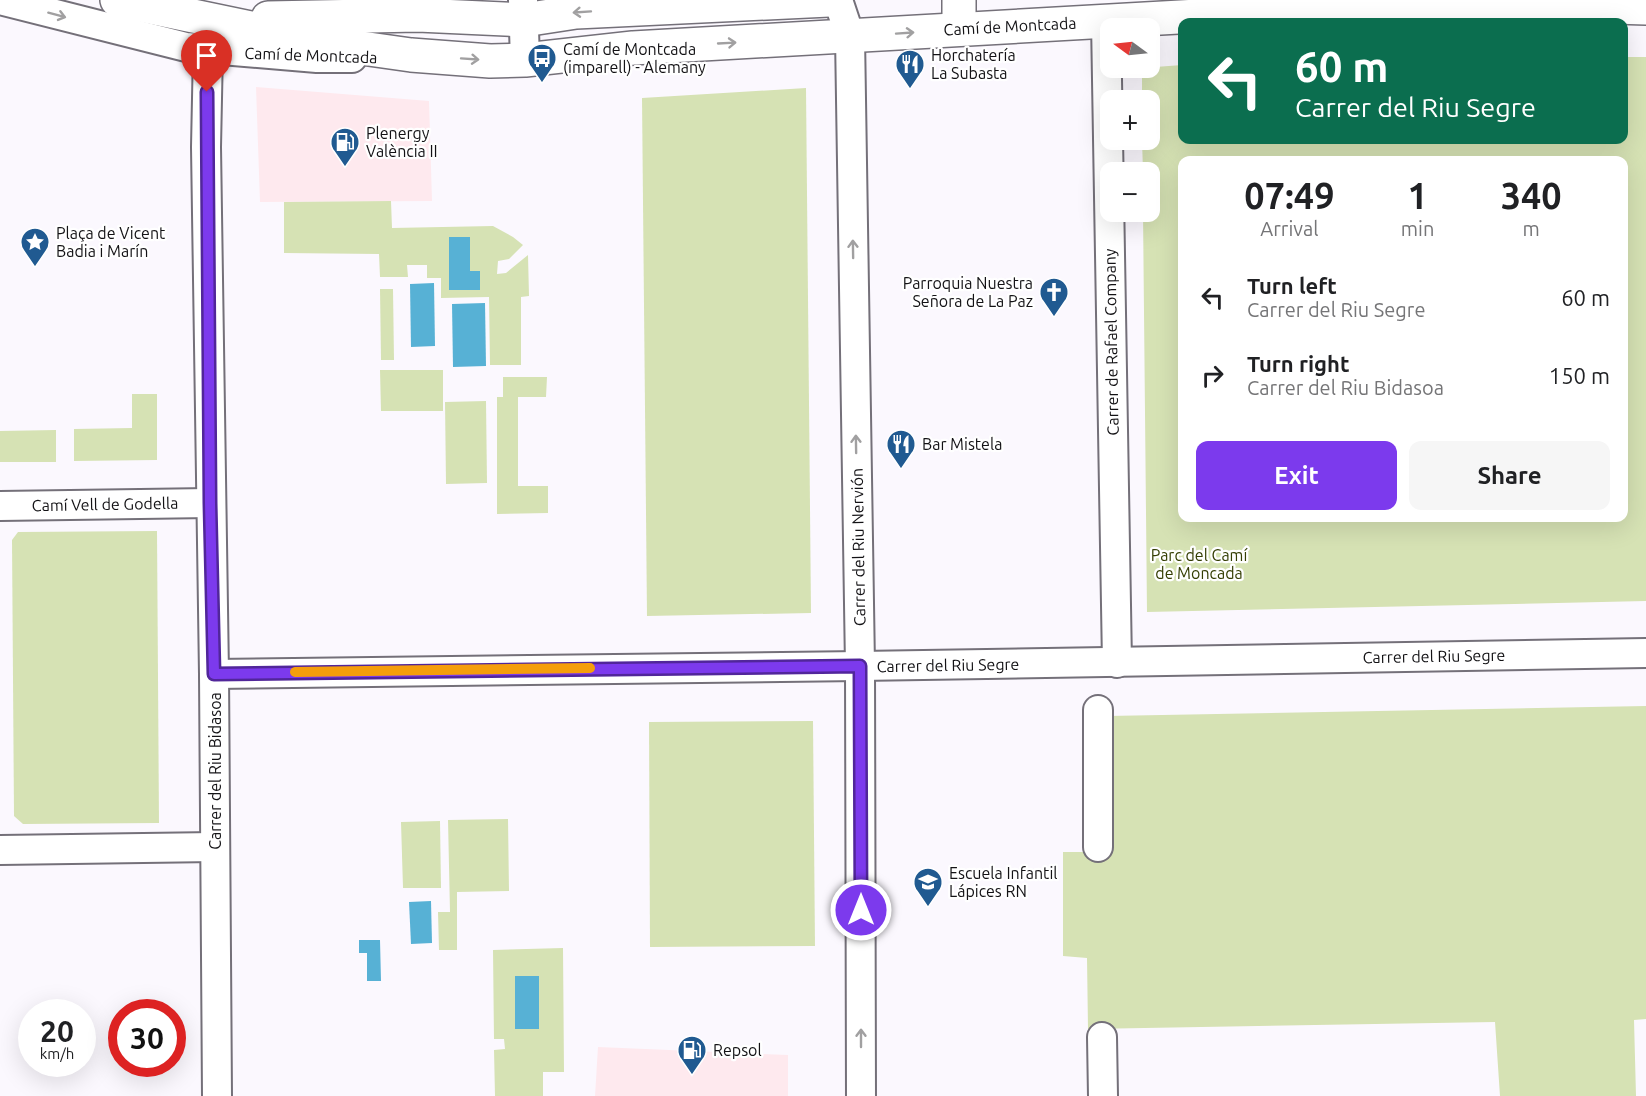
<!DOCTYPE html>
<html lang="en">
<head>
<meta charset="utf-8">
<style>
  :root { --surface:#fff; --page:#f6f6f6; --text:#202124; --muted:#757577; --accent:#7c3aed }
  body { margin:0; font-family:Ubuntu,sans-serif; background:var(--page); color:var(--text); height:100vh; display:flex; flex-direction:column; font-size:22px; white-space:nowrap }
  * { box-sizing:border-box; margin:0 }
  p { font-size:20px; color:var(--muted) }
  .icon { flex:none; width:33px; height:33px; fill:none; stroke:currentColor; stroke-width:2; stroke-linecap:round; stroke-linejoin:round }
  .map { position:relative; flex:1; overflow:hidden }
  .details { position:absolute; left:1178px; top:156px; width:450px; height:366px; display:flex; flex-direction:column; background:var(--surface); border-radius:12px; box-shadow:0 6px 24px #0002 }
  .details>* { flex:none }
  .banner { position:absolute; left:1178px; top:18px; width:450px; height:126px; border-radius:12px; box-shadow:0 6px 24px #0002; background:#0b6e4f; color:#fff; overflow:hidden }
  .needle { width:39px; rotate:285deg }
  .fabs { position:absolute; left:1100px; top:18px; display:grid; gap:12px }
  .fabs a { display:grid; place-items:center; width:60px; height:60px; border-radius:12px; background:var(--surface); box-shadow:0 6px 24px #0002; font-size:30px }
  .speed { position:absolute; left:18px; top:999px; display:flex; gap:12px; font-size:30px; font-weight:700; text-align:center }
  .speed>* { display:grid; place-content:center; width:78px; height:78px; border-radius:50%; background:var(--surface); box-shadow:0 6px 24px #0002; line-height:1 }
  .speed small { font-size:15px; font-weight:400 }
  .speed .limit { border:9px solid #d22; background:#fff; color:#111 }
  .pin { position:absolute; display:grid; place-items:center; width:51px; height:51px; color:#fff; margin:-62px -26px; border-radius:50% 50% 50% 0; rotate:-45deg; box-shadow:0 0 6px #0007 }
  .pin .icon { rotate:45deg }
  .me { position:absolute; width:66px; margin:-33px; rotate:0deg; stroke-linejoin:round; filter:drop-shadow(0 0 4px #0008) }
  .turn { display:flex; align-items:center; gap:21px; height:126px; padding:0 18px; font-size:27px }
  .turn .icon { width:78px; height:78px; stroke-width:2.5 }
  .turn b { display:block; font-size:42px; line-height:51px }
  .eta { display:flex; justify-content:space-evenly; align-items:center; height:102px; text-align:center }
  .eta b { font-size:36px; font-weight:600; line-height:42px }
  .action { display:flex; gap:12px; margin-top:auto; padding:12px 18px }
  .action a { flex:1; height:69px; border-radius:12px; background:var(--accent); color:#fff; font-size:24px; font-weight:600; line-height:69px; text-align:center }
  .action a+a { background:var(--page); color:var(--text) }
  ul { padding:0; list-style:none }
  li { display:flex; align-items:center; gap:18px; height:78px; padding:0 18px }
  li div { flex:1 }
  li b { display:block; font-size:22px }
  li em { font-style:normal }
  .map>svg:first-child { display:block }
  .commercial { fill:#fee9ee }
  .green { fill:#d6e2b4; fill-rule:evenodd }
  .water { fill:#57b1d5 }
  .lines { fill:none; stroke-linecap:round; stroke-linejoin:round }
  .street-casing { stroke:#747079; stroke-width:32 }
  .secondary-casing { stroke:#747079; stroke-width:36 }
  .street { stroke:#fff; stroke-width:28 }
  .secondary { stroke:#fff; stroke-width:33 }
  .oneway { stroke:#a1a0a1 }
  .route-casing { stroke:#51269a; stroke-width:15 }
  .route { stroke:#7c3aed; stroke-width:10 }
  .slow { stroke:#f59e0b; stroke-width:10 }
  .labels { text-anchor:middle; dominant-baseline:central; stroke-width:4.5; stroke-linejoin:round; paint-order:stroke }
  .street-label { font-size:16px; fill:#131215; stroke:#fff }
  .poi-label { font-size:16px; fill:#131215; stroke:#fff; text-anchor:start }
  .park-label { font-size:16px; fill:#343e03; stroke:#fff }
</style>
</head>
<body>
<div class="map">
<svg width="1646" height="1096" viewBox="0 0 1646 1096">
  <rect width="100%" height="100%" fill="#fbf8fe"/>
  <g class="commercial">
    <polygon points="256,87 429,101 432,201 260,202"/>
    <polygon points="598,1047 788,1055 788,1096 595,1096"/>
  </g>
  <g class="green">
    <path d="M1623 57H1646V601L1147 612 1143 212H1149V172H1143L1142 140H1149V100H1142V68L1182 65V140H1623ZM1182 160H1623V518H1182Z"/>
    <polygon points="806,88 811,613 647,616 642,98"/>
    <path d="M391 201 392 228 493 226 513 237 523 245 509 259 498 261 497 274 506 273 528 255 529 296 521 297V365H490L489 297 441 298V278H427V265H407L408 277H380L379 254 284 253V202ZM470 237V271L449 238Z"/>
    <polygon points="380,289 393,289 394,360 381,360"/>
    <polygon points="380,370 443,370 443,411 381,411"/>
    <polygon points="503,377 547,377 546,397 518,397 518,486 548,486 548,513 497,514 497,397 503,397"/>
    <polygon points="132,394 157,394 157,460 74,461 74,429 132,428"/>
    <polygon points="486,401 487,483 446,484 445,402"/>
    <polygon points="56,430 56,462 0,462 0,431"/>
    <polygon points="157,531 159,823 23,824 14,816 12,540 18,532"/>
    <polygon points="1646,706 1646,1019 1634,1020 1636,1096 1500,1096 1495,1022 1088,1029 1087,958 1063,956 1063,852 1108,852 1107,716"/>
    <polygon points="813,721 815,946 650,947 649,722"/>
    <polygon points="508,819 509,891 457,892 457,950 439,950 438,912 450,912 448,820"/>
    <polygon points="440,821 441,888 403,888 401,822"/>
    <polygon points="563,948 564,1072 543,1072 543,1096 495,1096 494,1050 505,1049 504,1039 494,1039 493,950"/>
  </g>
  <g class="water">
    <polygon points="449,237 470,237 470,271 480,271 480,290 449,290"/>
    <polygon points="434,283 435,346 411,347 410,284"/>
    <polygon points="485,303 486,366 453,367 452,304"/>
    <polygon points="431,901 432,943 411,944 409,902"/>
    <polygon points="359,940 380,940 381,981 367,981 367,953 359,953"/>
    <rect x="515" y="976" width="24" height="53"/>
  </g>
  <g class="lines">
    <g class="street-casing">
      <g id="street">
        <polyline points="0,0 186,47 317,58 352,58"/>
        <polyline points="523,0 525,60"/>
        <polyline points="838,0 850,36 860,666 861,1096"/>
        <polyline points="1106,21 1117,663"/>
        <polyline points="208,50 206,147 214,674 217,1096"/>
        <polyline points="0,506 210,503"/>
        <polyline points="214,674 860,666 1646,653"/>
        <polyline points="1098,847 1098,710"/>
        <polyline points="0,850 215,847"/>
        <polyline points="1102,1037 1103,1096"/>
      </g>
    </g>
    <g class="secondary-casing">
      <g id="secondary">
        <polyline points="117,0 312,41 411,55 490,61 525,60 633,48 1445,2 1646,8"/>
        <polyline points="959,0 959,29"/>
        <polyline points="268,18 418,15 524,20 576,12 829,0"/>
      </g>
    </g>
    <use href="#street" class="street"/>
    <use href="#secondary" class="secondary"/>
  </g>
  <defs><path id="oneway-shaft" d="M-6 0H5M1.5-3L5.5 0L1.5 3" fill="none" stroke-width="1.6" stroke-linecap="round" stroke-linejoin="round" transform="scale(1.5)"/></defs>
  <g class="oneway">
    <use href="#oneway-shaft" transform="translate(582 12) rotate(176)"/>
    <use href="#oneway-shaft" transform="translate(57 15) rotate(15)"/>
    <use href="#oneway-shaft" transform="translate(905 33) rotate(-4)"/>
    <use href="#oneway-shaft" transform="translate(727 43) rotate(-3)"/>
    <use href="#oneway-shaft" transform="translate(470 59) rotate(4)"/>
    <use href="#oneway-shaft" transform="translate(853 249) rotate(-91)"/>
    <use href="#oneway-shaft" transform="translate(856 444) rotate(-91)"/>
    <use href="#oneway-shaft" transform="translate(861 1038) rotate(-90)"/>
  </g>
  <g class="lines">
    <g class="route-casing">
      <polyline id="route" points="207,92 210,503 214,674 860,666 861,910"/>
    </g>
    <use href="#route" class="route"/>
    <polyline class="slow" points="295,672 590,668"/>
  </g>
  <defs>
    <g id="bus-pin" transform="scale(1.5)"><path d="M0 17L-7.5 6A9.5 9.5 0 1 1 7.5 6Z" fill="#205a91" stroke="#fff"/><path d="M-5-6H5V4H4V6H2V4H-2V6H-4V4H-5ZM-3.5-4V0h7V-4ZM-3.5 1.2v1.5H-2V1.2ZM2 1.2v1.5H3.5V1.2Z" fill="#fff"/></g>
    <g id="restaurant-pin" transform="scale(1.5)"><path d="M0 17L-7.5 6A9.5 9.5 0 1 1 7.5 6Z" fill="#205a91" stroke="#fff"/><path d="M-5-6h1v4h1v-4h1v4h1v-4h1v5L-1.5 .5V6h-2V.5L-5-1ZM5-6V6H3V1.5H1.5Q1.5-4 5-6Z" fill="#fff"/></g>
    <g id="fuel-pin" transform="scale(1.5)"><path d="M0 17L-7.5 6A9.5 9.5 0 1 1 7.5 6Z" fill="#205a91" stroke="#fff"/><path d="M-5.5-6h7V0h2V4h1.3V-2.5L3-4.5l.8-.8L6-3V5H2.5V1h-1V6h-7ZM-4.2-4.7v3.2H.2V-4.7Z" fill="#fff"/></g>
    <g id="sight-pin" transform="scale(1.5)"><path d="M0 17L-7.5 6A9.5 9.5 0 1 1 7.5 6Z" fill="#205a91" stroke="#fff"/><path d="M0-6L1.8-2.2L6-1.7L2.9 1.2L3.7 5.4L0 3.3L-3.7 5.4L-2.9 1.2L-6-1.7L-1.8-2.2Z" fill="#fff"/></g>
    <g id="church-pin" transform="scale(1.5)"><path d="M0 17L-7.5 6A9.5 9.5 0 1 1 7.5 6Z" fill="#205a91" stroke="#fff"/><path d="M-1.2-6h2.4v3.5h3.3v2.4h-3.3V6h-2.4V-.1h-3.3v-2.4h3.3Z" fill="#fff"/></g>
    <g id="school-pin" transform="scale(1.5)"><path d="M0 17L-7.5 6A9.5 9.5 0 1 1 7.5 6Z" fill="#205a91" stroke="#fff"/><path d="M0-5L7-2L0 1L-7-2ZM-4 1L0 2.5L4 1V4Q0 6-4 4Z" fill="#fff"/></g>
  </defs>
  <g fill-rule="evenodd">
    <use href="#bus-pin" x="542" y="58"/>
    <use href="#restaurant-pin" x="910" y="64"/>
    <use href="#fuel-pin" x="345" y="142"/>
    <use href="#sight-pin" x="35" y="242"/>
    <use href="#church-pin" x="1054" y="292"/>
    <use href="#restaurant-pin" x="901" y="444"/>
    <use href="#school-pin" x="928" y="882"/>
    <use href="#fuel-pin" x="692" y="1050"/>
  </g>
  <g class="labels">
    <g class="street-label">
      <text transform="translate(1010 26) rotate(-3)">Camí de Montcada</text>
      <text transform="translate(311 55) rotate(2)">Camí de Montcada</text>
      <text transform="translate(1111 342) rotate(-91)">Carrer de Rafael Company</text>
      <text transform="translate(105 504) rotate(-1)">Camí Vell de Godella</text>
      <text transform="translate(858 547) rotate(-91)">Carrer del Riu Nervión</text>
      <text transform="translate(1434 656) rotate(-1)">Carrer del Riu Segre</text>
      <text transform="translate(948 665) rotate(-1)">Carrer del Riu Segre</text>
      <text transform="translate(215 771) rotate(-90)">Carrer del Riu Bidasoa</text>
    </g>
    <g class="poi-label">
      <text x="563" y="49">Camí de Montcada<tspan x="563" dy="18">(imparell) - Alemany</tspan></text>
      <text x="931" y="55">Horchatería<tspan x="931" dy="18">La Subasta</tspan></text>
      <text x="366" y="133">Plenergy<tspan x="366" dy="18">València II</tspan></text>
      <text x="56" y="233">Plaça de Vicent<tspan x="56" dy="18">Badia i Marín</tspan></text>
      <text x="1033" y="283" text-anchor="end">Parroquia Nuestra<tspan x="1033" dy="18">Señora de La Paz</tspan></text>
      <text x="922" y="444">Bar Mistela</text>
      <text x="949" y="873">Escuela Infantil<tspan x="949" dy="18">Lápices RN</tspan></text>
      <text x="713" y="1050">Repsol</text>
    </g>
    <g class="park-label">
      <text x="1199" y="555">Parc del Camí<tspan x="1199" dy="18">de Moncada</tspan></text>
    </g>
  </g>
</svg>
<div class="fabs">
<a><svg class="needle" viewBox="-14 -14 28 28"><path d="M0-13l5 13h-10z" fill="#e53935"/><path d="M0 13l5-13h-10z" fill="#757577"/></svg></a>
<a>+</a>
<a>−</a>
</div>
<div class="speed"><div>20<small>km/h</small></div><div class="limit">30</div></div>
<div class="pin" style="left:207px;top:92px;background:#d93025"><svg class="icon" aria-label="arrive" viewBox="0 0 24 24"><path d="M6 21V4h12l-3 4 3 4H6"/></svg></div>
<svg class="me" style="left:861px;top:910px" viewBox="-20 -20 40 40"><circle r="17" fill="#7c3aed" stroke="#fff" stroke-width="3"/><path d="M0-11L8 9 0 5-8 9z" fill="#fff"/></svg>
<div class="banner">
<div class="turn"><svg class="icon" aria-label="left" viewBox="0 0 24 24"><path d="M17 20v-9H6M10 6l-5 5 5 5"/></svg><div><b>60 m</b>Carrer del Riu Segre</div></div>
</div>
<section class="details">
<div class="eta">
<div><b>07:49</b><p>Arrival</p></div>
<div><b>1</b><p>min</p></div>
<div><b>340</b><p>m</p></div>
</div>
<ul>
<li><svg class="icon" aria-label="left" viewBox="0 0 24 24"><path d="M17 20v-9H6M10 6l-5 5 5 5"/></svg><div><b>Turn left</b><p>Carrer del Riu Segre</p></div><em>60 m</em></li>
<li><svg class="icon" aria-label="right" viewBox="0 0 24 24"><path d="M7 20v-9h11M14 6l5 5-5 5"/></svg><div><b>Turn right</b><p>Carrer del Riu Bidasoa</p></div><em>150 m</em></li>
</ul>
<div class="action"><a>Exit</a><a>Share</a></div>
</section>
</div>
</body>
</html>
